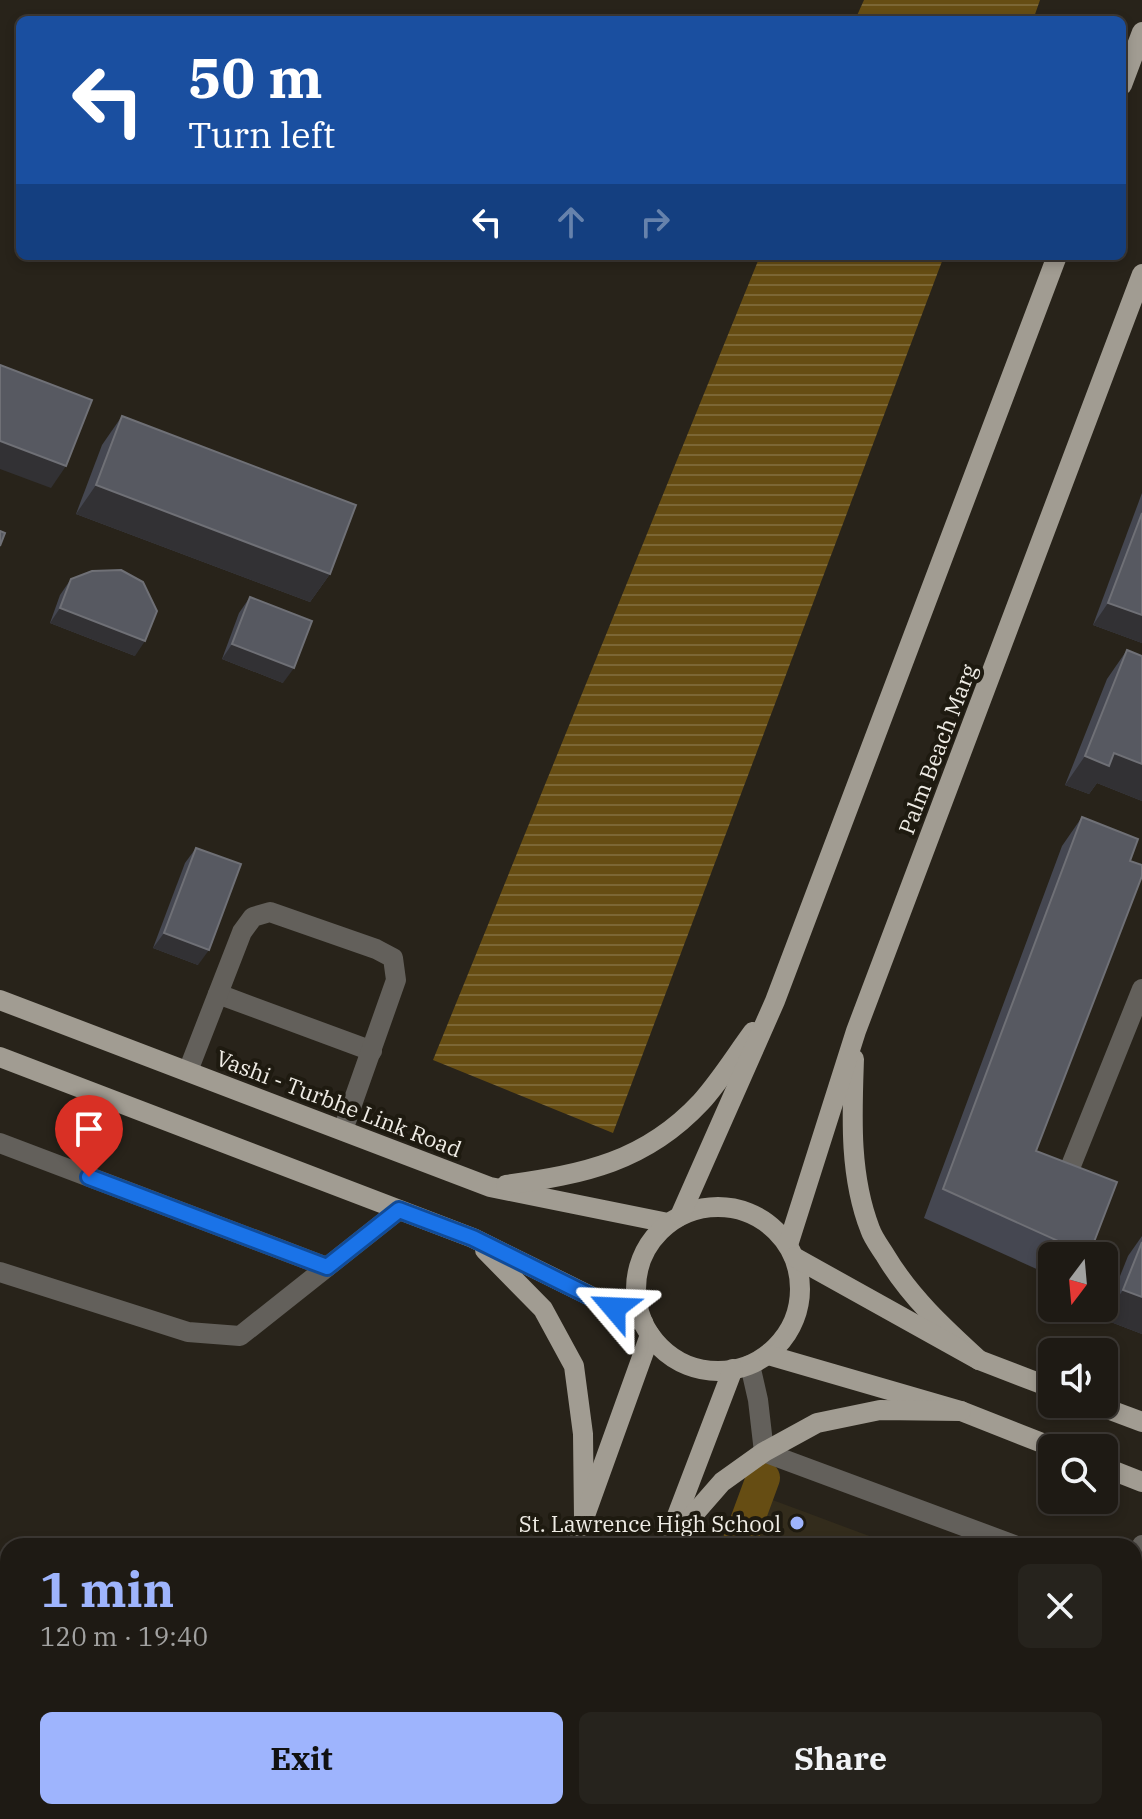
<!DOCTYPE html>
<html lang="en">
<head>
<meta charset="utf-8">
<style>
  :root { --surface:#1e1a14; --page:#26231d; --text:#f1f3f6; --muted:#a1a1a0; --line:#3c3834; --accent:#9eb4fd }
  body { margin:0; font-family:"IBM Plex Serif",serif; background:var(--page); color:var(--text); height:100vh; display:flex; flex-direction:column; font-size:30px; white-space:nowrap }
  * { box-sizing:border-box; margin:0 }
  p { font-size:26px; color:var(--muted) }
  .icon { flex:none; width:44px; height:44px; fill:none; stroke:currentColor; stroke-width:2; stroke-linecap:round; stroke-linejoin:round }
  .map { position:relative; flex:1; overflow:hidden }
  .side { position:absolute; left:0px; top:1538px; width:1142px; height:282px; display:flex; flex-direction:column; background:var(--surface); border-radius:24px 24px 0 0; box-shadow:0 4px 12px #0003,0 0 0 2px var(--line) }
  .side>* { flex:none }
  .guide { position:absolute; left:16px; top:16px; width:1110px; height:244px; border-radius:12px; box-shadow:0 4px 12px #0003,0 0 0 2px var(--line); background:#1a4fa0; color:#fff; overflow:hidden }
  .needle { width:52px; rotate:196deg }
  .tools { position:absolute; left:1038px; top:1242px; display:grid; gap:16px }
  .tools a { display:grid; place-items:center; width:80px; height:80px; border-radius:12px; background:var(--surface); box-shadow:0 4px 12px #0003,0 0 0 2px var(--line); font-size:40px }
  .pin { position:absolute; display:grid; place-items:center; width:68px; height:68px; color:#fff; margin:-82px -34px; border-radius:50% 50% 50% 0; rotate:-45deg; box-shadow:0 0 8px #0007 }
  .pin .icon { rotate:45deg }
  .me { position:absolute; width:88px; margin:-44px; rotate:296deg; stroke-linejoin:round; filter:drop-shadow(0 0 6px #0008) }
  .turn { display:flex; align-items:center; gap:28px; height:168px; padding:0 40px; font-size:36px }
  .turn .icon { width:104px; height:104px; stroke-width:2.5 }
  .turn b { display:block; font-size:56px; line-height:68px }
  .lanes { display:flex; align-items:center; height:76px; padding:0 40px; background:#0003; justify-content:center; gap:40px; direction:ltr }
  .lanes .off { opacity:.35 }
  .round { display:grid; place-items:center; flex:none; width:84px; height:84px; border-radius:12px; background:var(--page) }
  .head { display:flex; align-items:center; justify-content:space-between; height:136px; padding:0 40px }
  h1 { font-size:48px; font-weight:700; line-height:60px; color:var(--accent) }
  .button { display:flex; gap:16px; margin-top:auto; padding:16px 40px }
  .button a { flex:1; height:92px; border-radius:12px; background:var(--accent); color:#111; font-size:32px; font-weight:700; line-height:92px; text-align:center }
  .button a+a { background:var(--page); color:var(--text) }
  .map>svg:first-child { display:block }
  .built { fill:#332c1c }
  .water { fill:url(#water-rules) }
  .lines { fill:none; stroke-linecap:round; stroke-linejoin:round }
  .canal { stroke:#664d13; stroke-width:34 }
  .minor { stroke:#63605b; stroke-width:20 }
  .major { stroke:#a19c92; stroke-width:20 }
  .wall { fill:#454751 }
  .shaded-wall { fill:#323134 }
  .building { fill:#575961; stroke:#6f7076; stroke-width:2 }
  .route-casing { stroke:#114b97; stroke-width:20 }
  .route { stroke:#1a73e8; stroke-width:14 }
  .poi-dot { fill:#9eb4fd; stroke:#1e1a10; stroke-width:3 }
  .labels { text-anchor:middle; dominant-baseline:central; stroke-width:8; stroke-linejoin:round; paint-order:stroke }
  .street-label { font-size:22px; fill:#efece5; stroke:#1e1a10 }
  .poi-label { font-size:22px; fill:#efece5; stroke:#1e1a10; text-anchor:end }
</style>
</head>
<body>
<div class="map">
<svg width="1142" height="1819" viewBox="0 0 1142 1819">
  <defs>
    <pattern id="water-rules" width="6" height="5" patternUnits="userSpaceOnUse" patternTransform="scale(2)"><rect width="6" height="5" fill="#664d13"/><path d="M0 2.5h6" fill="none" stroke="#7c6735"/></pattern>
  </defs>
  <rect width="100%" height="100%" fill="#28231a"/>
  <g class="built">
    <polygon points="770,1499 896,1546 753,1546"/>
    <polygon points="654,1812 992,1812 989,1819 651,1819"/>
  </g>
  <g class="water">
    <polygon points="864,0 1040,0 1033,20 855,20"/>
    <polygon points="760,256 944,256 613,1133 433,1060"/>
  </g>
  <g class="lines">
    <g class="canal">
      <polyline points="738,1546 763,1478"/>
      <polyline points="638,1819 641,1812"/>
    </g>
    <g class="minor">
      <polyline points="218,994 372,1051"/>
      <polyline points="188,1071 242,932 253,917 270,912 376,949 393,958 396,980 343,1130"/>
      <polyline points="0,1143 327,1267"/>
      <polyline points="1070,1168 1142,989"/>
      <polyline points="0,1272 188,1332 240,1336 399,1210"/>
      <polyline points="750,1365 758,1400 764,1452 1017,1546"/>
      <polyline points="1134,1567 1142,1545"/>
      <polyline points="1134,1590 1142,1593"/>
      <polyline points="1039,1819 1041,1812"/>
    </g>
    <g class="major">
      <polyline points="1122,85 1142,32"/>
      <polyline points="0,1000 490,1187 668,1223"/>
      <polyline points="0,1057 473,1238 643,1322"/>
      <path d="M854 1059C852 1115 849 1175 870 1229 873 1238 880 1247 885 1255 910 1297 944 1328 979 1360"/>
      <path d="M506 1185C584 1174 645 1162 701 1102 720 1081 736 1055 753 1032"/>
      <circle cx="718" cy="1289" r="82"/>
      <polyline points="680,1216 775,1001 1057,256"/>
      <polyline points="788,1245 856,1031 1142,274"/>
      <polyline points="485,1250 543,1309 574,1366 583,1434 584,1518"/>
      <polyline points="794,1257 979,1360 1052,1388"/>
      <polyline points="768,1355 961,1411 1055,1448"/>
      <polyline points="1094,1404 1142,1422"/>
      <polyline points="1104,1467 1142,1482"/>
      <polyline points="670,1534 733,1369"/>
      <polyline points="574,1546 650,1335"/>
      <polyline points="666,1546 722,1482 764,1452 817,1423 880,1410 961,1411"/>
      <polyline points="476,1819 478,1812"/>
      <polyline points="566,1819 568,1812"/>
    </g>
  </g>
  <g class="wall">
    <polygon points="122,416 330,574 310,602 76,514 102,445"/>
    <polygon points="1142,493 1142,643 1093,625"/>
    <polygon points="71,579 135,656 50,623 60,595"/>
    <polygon points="250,597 283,683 222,659 239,613"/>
    <polygon points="1127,650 1142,656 1142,801 1097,783 1089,794 1065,785 1107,679"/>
    <polygon points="1082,817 1130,861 1036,1151 1089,1255 1088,1256 1052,1256 1052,1276 924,1218 1062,846"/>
    <polygon points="196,848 198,965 153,948 185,863"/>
    <polygon points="1142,1236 1142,1334 1103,1319 1128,1256"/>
    <polygon points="1142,1660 1142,1819 1129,1819 1110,1812 1134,1812 1134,1676 1138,1666"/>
  </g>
  <g class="shaded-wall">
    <polygon points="0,441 66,466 51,488 0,469"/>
    <polygon points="96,485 330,574 310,602 76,514"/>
    <polygon points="1108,603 1142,615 1142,643 1093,625"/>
    <polygon points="60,608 145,641 135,656 50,623"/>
    <polygon points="232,644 294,668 283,683 222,659"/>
    <polygon points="1114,753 1142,764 1142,801 1097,783 1089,794 1065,785 1085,756"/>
    <polygon points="164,933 209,950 198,965 153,948"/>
    <polygon points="1123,1290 1142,1297 1142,1334 1103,1319"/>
    <polygon points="1136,1696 1142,1698 1142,1701 1134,1712 1134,1698"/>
    <polygon points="1134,1785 1142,1788 1142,1819 1129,1819 1110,1812 1134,1812"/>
    <polygon points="724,1812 782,1812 802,1819 720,1818"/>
  </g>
  <g class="building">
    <polygon points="0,365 92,400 66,466 0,441"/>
    <polygon points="122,416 356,505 330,574 96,485"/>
    <polygon points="1142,513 1142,615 1108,603"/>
    <polygon points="0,531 5,533 0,546"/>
    <polygon points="121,570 143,582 157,611 145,641 60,608 71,579 92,571"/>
    <polygon points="250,597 312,621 294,668 232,644"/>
    <polygon points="1127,650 1142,656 1142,764 1114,753 1109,766 1085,756"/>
    <polygon points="1082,817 1138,839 1130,861 1142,865 1142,876 1036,1151 1117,1182 1089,1255 943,1189"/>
    <polygon points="196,848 241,864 209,950 164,933"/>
    <polygon points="1142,1242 1142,1297 1123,1290"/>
    <polygon points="1142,1679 1142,1698 1136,1696"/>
    <polygon points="1142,1703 1142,1788 1134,1785 1134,1724"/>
    <polygon points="782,1812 900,1812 921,1819 802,1819"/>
  </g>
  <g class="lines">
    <g class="route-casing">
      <polyline id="route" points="89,1177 327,1267 399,1210 473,1238 614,1308"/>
    </g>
    <use href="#route" class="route"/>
  </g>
  <circle class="poi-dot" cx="797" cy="1523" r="8"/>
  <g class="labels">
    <g class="street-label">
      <text transform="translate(937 749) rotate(-69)">Palm Beach Marg</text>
      <text transform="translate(339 1103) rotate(21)">Vashi - Turbhe Link Road</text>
    </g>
    <g class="poi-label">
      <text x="781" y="1523">St. Lawrence High School</text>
    </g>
  </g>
</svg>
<div class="tools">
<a><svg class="needle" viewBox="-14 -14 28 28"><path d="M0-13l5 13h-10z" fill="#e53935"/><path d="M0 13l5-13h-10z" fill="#a1a1a0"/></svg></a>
<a><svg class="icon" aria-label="sound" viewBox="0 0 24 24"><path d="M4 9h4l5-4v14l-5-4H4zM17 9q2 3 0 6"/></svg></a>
<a><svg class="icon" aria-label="search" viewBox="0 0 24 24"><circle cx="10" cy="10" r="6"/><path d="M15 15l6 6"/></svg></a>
</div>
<div class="pin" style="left:89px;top:1177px;background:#d93025"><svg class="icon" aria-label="arrive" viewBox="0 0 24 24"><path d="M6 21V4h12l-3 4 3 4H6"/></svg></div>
<svg class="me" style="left:614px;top:1308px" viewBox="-20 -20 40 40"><path d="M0-17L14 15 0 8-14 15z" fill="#1a73e8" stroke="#fff" stroke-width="4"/></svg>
<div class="guide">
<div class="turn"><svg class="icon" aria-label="left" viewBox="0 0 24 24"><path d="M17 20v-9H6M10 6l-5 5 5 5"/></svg><div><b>50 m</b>Turn left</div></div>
<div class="lanes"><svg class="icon" aria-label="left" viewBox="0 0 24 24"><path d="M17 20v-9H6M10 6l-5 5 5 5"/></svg><svg class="icon off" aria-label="ahead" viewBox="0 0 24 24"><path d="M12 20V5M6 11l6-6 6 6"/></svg><svg class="icon off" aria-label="right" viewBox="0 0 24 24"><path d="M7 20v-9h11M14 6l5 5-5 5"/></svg></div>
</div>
<section class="side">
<div class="head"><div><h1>1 min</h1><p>120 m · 19:40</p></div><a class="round"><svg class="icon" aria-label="close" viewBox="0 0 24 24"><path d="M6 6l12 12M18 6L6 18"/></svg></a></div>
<div class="button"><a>Exit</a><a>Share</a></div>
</section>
</div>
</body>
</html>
